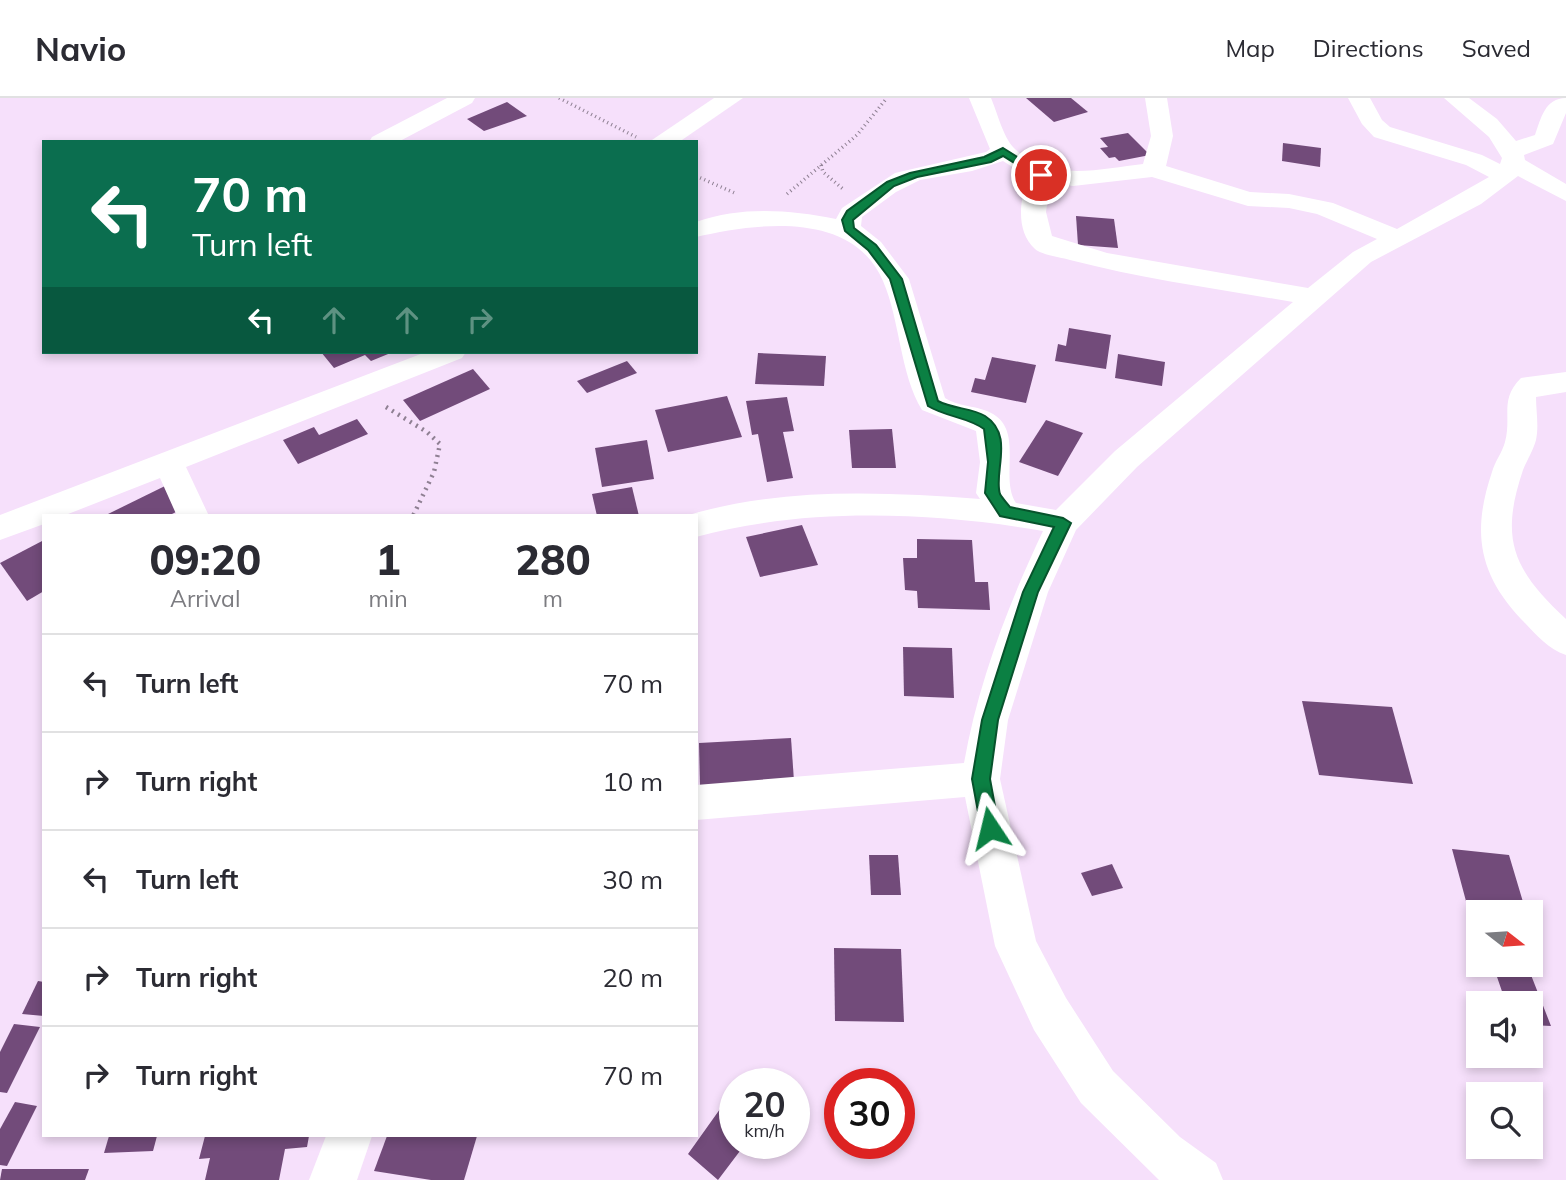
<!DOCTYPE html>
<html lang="en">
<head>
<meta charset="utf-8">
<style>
  :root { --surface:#fff; --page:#f2f2f3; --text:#2b2b33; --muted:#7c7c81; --line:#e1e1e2 }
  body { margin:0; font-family:Mulish,sans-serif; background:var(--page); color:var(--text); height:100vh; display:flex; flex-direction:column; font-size:26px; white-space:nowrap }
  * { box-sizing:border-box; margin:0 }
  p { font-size:23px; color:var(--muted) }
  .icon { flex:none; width:38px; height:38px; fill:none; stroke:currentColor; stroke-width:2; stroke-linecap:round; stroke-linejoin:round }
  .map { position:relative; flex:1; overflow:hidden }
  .sheet { position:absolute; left:42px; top:416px; width:656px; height:623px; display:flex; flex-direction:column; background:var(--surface); border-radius:0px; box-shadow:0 4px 10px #0003 }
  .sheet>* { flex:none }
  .top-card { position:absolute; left:42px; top:42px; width:656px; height:214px; border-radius:0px; box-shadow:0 4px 10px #0003; background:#0b6e4f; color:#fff; overflow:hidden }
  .needle { width:46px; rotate:107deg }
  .fabs { position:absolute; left:1466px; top:802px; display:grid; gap:14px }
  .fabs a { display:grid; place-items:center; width:77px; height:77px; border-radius:0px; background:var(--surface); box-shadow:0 4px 10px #0003; font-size:35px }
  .speed { position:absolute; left:719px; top:970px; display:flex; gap:14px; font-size:35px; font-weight:700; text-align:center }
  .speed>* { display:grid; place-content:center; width:91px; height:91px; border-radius:50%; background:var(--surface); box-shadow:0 4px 10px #0003; line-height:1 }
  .speed small { font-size:18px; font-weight:400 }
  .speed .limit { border:10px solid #d22; background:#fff; color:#111 }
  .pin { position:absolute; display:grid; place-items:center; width:60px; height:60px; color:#fff; margin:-30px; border:4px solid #fff; border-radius:50%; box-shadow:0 2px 7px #0007 }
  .me { position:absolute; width:77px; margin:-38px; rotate:350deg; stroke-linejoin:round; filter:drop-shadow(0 0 5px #0008) }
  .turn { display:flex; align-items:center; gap:24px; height:147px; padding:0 35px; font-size:32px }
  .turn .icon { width:91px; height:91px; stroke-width:2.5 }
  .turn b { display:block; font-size:49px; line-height:60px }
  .lanes { display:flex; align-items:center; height:66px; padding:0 35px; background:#0003; justify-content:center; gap:35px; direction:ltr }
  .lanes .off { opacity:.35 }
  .eta { display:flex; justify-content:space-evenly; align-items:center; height:119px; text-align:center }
  .eta b { font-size:42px; font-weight:800; line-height:49px }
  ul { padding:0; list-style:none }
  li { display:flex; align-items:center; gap:21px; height:98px; padding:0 35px; border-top:2px solid var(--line) }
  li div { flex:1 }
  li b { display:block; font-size:26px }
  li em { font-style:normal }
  header { display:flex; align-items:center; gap:42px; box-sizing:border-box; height:98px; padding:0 35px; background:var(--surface); border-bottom:2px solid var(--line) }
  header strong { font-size:33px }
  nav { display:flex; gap:38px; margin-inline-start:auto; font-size:24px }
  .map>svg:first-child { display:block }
  .building { fill:#724b7a }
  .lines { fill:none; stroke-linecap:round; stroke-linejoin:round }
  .path-far1 { stroke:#8f8093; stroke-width:3.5; stroke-dasharray:1 3.5; stroke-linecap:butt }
  .path { stroke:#8f8093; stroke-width:4.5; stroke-dasharray:2 5; stroke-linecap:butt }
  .minor { fill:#fff; fill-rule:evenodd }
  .route { fill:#0b8043; stroke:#07532c; stroke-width:2 }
</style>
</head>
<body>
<header>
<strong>Navio</strong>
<nav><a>Map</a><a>Directions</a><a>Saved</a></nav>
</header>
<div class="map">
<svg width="1566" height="1082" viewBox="0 0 1566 1082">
  <rect width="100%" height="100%" fill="#f6e0fb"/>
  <g class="building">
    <polygon points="1026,0 1071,0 1088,14 1054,24"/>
    <polygon points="507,4 527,18 484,33 467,21"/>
    <polygon points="1128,35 1150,57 1119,63 1115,59 1109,60 1100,50 1108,49 1100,40"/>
    <polygon points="1283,45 1321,50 1320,69 1282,63"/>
    <polygon points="1076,118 1114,121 1118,150 1078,147"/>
    <polygon points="1069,230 1111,237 1106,271 1055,263 1058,246 1066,248"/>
    <polygon points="321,254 393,254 371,263 365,257 334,270"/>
    <polygon points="758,255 826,258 824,288 755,286"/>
    <polygon points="1118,256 1165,264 1162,288 1115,280"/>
    <polygon points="992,259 1036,267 1026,305 971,294 975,280 985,282"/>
    <polygon points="627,263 637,275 587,295 577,283"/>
    <polygon points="473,271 490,291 420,323 403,302"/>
    <polygon points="727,298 742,339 668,354 655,312"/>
    <polygon points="787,299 794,333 783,334 793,380 767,384 758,336 752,337 746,303"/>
    <polygon points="357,321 368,336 298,366 283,342 314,329 319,337"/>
    <polygon points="1046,322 1083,335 1058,378 1019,364"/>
    <polygon points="892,331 896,370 852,370 849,332"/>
    <polygon points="647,342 654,381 602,389 595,350"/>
    <polygon points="167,387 184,410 168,418 108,416"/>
    <polygon points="632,389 639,418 597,418 592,396"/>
    <polygon points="802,427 818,467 760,479 746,439"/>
    <polygon points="917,441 972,442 975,484 988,484 990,512 918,510 917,493 905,492 903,460 917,460"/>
    <polygon points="44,442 44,493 27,503 0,465"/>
    <polygon points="903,549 952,550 954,600 904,598"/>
    <polygon points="1302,603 1392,609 1413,686 1319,677"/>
    <polygon points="791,640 794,683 700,688 699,645"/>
    <polygon points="1452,751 1509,757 1526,814 1479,814 1479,819 1470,818"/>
    <polygon points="869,757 898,757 901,797 871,797"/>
    <polygon points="1112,766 1123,790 1092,798 1081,775"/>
    <polygon points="834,850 901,851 904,924 835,923"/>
    <polygon points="1496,876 1531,877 1551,928 1531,927 1531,905 1506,905"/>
    <polygon points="38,883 44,884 44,918 22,916"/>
    <polygon points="14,926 40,929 7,995 0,994 0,954"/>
    <polygon points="735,990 735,1045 746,1045 718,1082 688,1056"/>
    <polygon points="15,1004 37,1008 7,1068 0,1067 0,1031"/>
    <polygon points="109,1038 157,1038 153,1053 104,1055"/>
    <polygon points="205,1038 309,1038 307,1049 285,1051 279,1082 205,1082 210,1060 199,1061"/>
    <polygon points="387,1038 477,1038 464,1082 431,1082 374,1073"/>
    <polygon points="2,1071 89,1071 85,1082 0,1082"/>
  </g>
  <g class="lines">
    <g class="path-far1">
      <polyline points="559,0 636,39"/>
      <polyline points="821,67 823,74 843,91"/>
      <polyline points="696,78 737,96"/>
      <polyline points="787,96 857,37 887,0"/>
    </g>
    <polyline class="path" points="386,309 427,334 440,346 434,374 413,418"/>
    <g class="minor">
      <polygon points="447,0 475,0 472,5 398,44 369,44 372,39"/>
      <polygon points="714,0 743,0 679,44 649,44"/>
      <path d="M969 0H991C997 14 1003 38 1013 49 1047 85 1100 71 1143 66L1151 38 1145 0H1167L1173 38 1166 68 1250 94 1289 96 1333 105 1397 131 1489 79 1466 67 1374 39 1362 26 1348 0H1370L1382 22 1390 29 1482 57 1500 66 1502 60 1489 39 1444 0H1469L1497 21 1516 43 1535 37C1541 20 1545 0 1566 0V15L1553 46 1524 57 1525 62 1566 86V103L1518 78 1481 106 1371 164 1137 369 1076 432 1048 494 1008 622 1000 681 1036 843 1066 900 1113 973 1180 1039 1216 1065 1223 1082H1159L1081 1005 1034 932 995 848 965 699 696 722V687L964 665C978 585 1008 507 1043 433 933 414 804 409 696 439V418H685C781 389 881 394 980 401L976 395 980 364 976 333 922 312C900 276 900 222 883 183 853 112 756 125 696 139V124C742 108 789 112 836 121L842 110 895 75 986 54 990 51ZM1003 63 1028 79C1020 101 1015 133 1035 151 1042 157 1060 159 1070 162 1143 181 1219 191 1293 204L1115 353 1056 412 1016 405C1000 382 1022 337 996 318 981 307 961 310 945 300L909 181 881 144 861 128 862 119 896 94 920 82 972 73ZM1152 79 1248 108 1289 110 1317 116 1377 141 1353 154 1308 190 1107 155 1052 138 1046 114 1050 85 1073 88Z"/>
      <polygon points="426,254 466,254 462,260 186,369 209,418 177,418 160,380 63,418 44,418 44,426 0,442 0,417"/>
      <path d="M1566 274V294L1536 299C1536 313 1539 328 1536 342 1533 353 1527 362 1523 372 1499 443 1514 472 1566 521V557C1547 551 1535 535 1521 521 1478 475 1472 433 1492 374 1495 363 1502 355 1505 344 1512 318 1499 302 1521 280Z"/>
      <polygon points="326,1038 372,1038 357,1082 309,1082"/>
    </g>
  </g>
  <path class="route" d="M1003 50 1046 77 1037 79 1003 58 991 64 917 79 894 88 853 122 854 130 876 147 902 181 938 303C953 311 972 310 985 318 1015 337 993 375 1000 396 1002 400 1007 405 1010 409L1063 420 1071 425 1038 494 998 622 990 681 999 730 996 736 990 738 983 736 981 730 972 681 982 622 1023 494 1054 429 1000 418 985 395 988 364 984 331C968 319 946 319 928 308L890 181 868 152 845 133 842 122 847 113 887 84 910 75 984 59Z"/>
</svg>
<div class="fabs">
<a><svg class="needle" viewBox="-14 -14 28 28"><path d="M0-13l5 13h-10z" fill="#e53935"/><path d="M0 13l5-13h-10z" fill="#7c7c81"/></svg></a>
<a><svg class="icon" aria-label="sound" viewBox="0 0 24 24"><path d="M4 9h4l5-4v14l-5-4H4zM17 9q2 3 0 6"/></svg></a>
<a><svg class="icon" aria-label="search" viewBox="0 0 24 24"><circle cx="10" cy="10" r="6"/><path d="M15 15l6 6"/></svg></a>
</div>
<div class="speed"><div>20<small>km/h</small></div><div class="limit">30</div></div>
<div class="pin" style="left:1041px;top:77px;background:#d93025"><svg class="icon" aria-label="arrive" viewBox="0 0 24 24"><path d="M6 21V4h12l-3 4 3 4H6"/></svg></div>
<svg class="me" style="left:990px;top:730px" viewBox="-20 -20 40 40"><path d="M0-17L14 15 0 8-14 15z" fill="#0b8043" stroke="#fff" stroke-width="4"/></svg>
<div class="top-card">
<div class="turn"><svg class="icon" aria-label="left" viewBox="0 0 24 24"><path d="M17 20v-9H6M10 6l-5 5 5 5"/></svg><div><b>70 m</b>Turn left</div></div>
<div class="lanes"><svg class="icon" aria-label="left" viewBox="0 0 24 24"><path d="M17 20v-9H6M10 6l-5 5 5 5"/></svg><svg class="icon off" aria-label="ahead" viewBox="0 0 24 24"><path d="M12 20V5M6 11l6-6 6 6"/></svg><svg class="icon off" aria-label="ahead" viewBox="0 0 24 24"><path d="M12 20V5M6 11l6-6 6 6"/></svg><svg class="icon off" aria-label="right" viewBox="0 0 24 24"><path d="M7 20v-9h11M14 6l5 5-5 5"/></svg></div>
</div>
<section class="sheet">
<div class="eta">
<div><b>09:20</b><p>Arrival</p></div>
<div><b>1</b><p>min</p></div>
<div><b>280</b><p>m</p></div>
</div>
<ul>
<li><svg class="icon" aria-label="left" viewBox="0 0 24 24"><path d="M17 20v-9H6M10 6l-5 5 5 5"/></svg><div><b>Turn left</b></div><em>70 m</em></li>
<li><svg class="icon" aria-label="right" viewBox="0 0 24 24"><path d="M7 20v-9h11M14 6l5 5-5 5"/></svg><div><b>Turn right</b></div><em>10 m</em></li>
<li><svg class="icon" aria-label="left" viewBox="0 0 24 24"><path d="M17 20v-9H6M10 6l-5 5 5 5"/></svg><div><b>Turn left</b></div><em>30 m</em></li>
<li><svg class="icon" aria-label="right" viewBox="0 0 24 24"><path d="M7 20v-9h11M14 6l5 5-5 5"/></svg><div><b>Turn right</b></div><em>20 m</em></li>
<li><svg class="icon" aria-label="right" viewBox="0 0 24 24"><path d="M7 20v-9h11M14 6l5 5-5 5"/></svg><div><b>Turn right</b></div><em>70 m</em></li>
</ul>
</section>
</div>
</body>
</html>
